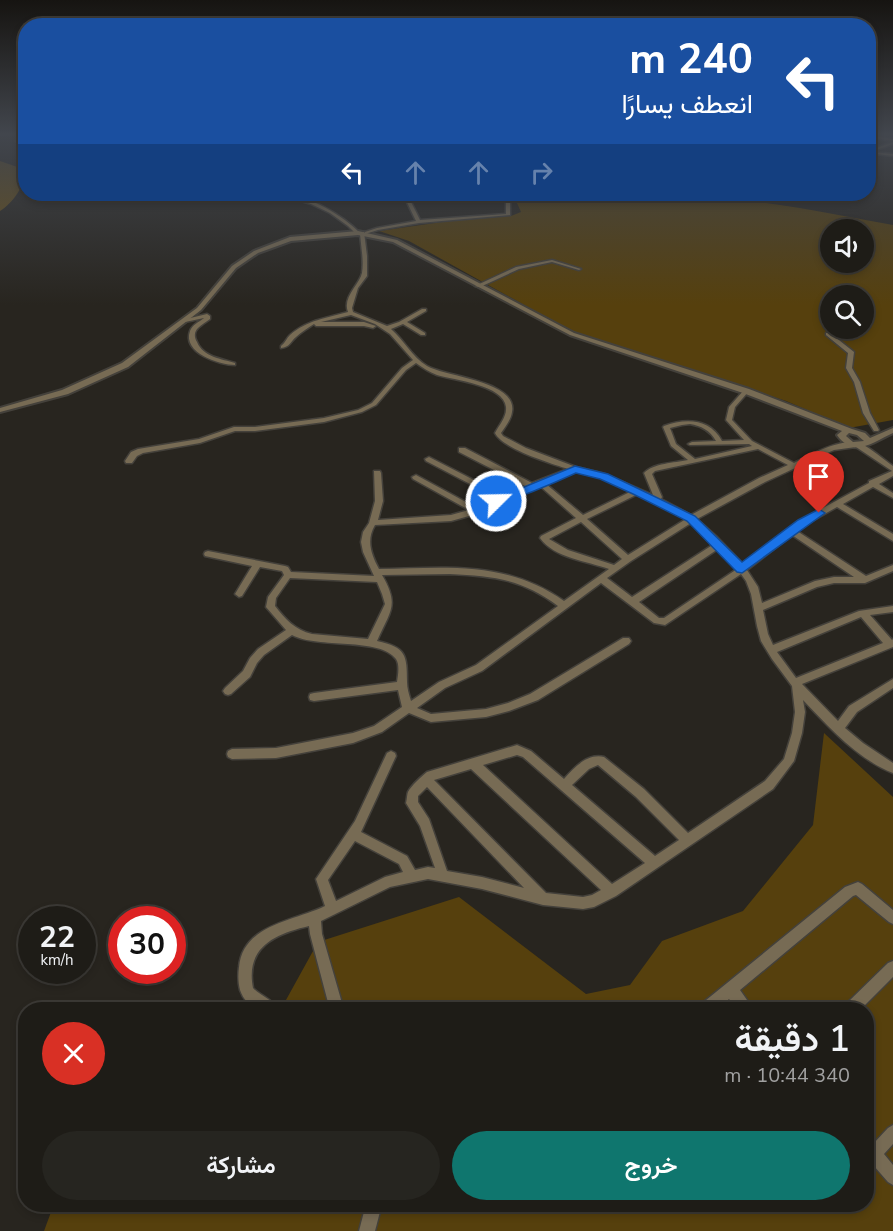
<!DOCTYPE html>
<html lang="ar">
<head>
<meta charset="utf-8">
<style>
  :root { --surface:#1e1c17; --page:#262520; --text:#f1f3f6; --muted:#a1a1a1; --line:#3c3a36; --accent:#0f766e }
  body { margin:0; font-family:"Nunito Sans",Vazirmatn,sans-serif; background:var(--page); color:var(--text); direction:rtl; height:100vh; display:flex; flex-direction:column; font-size:22px; white-space:nowrap }
  * { box-sizing:border-box; margin:0 }
  p { font-size:20px; color:var(--muted) }
  .icon { flex:none; width:33px; height:33px; fill:none; stroke:currentColor; stroke-width:2; stroke-linecap:round; stroke-linejoin:round }
  .map { position:relative; flex:1; overflow:hidden; direction:ltr }
  .panel { position:absolute; left:18px; top:1002px; width:856px; height:210px; display:flex; flex-direction:column; background:var(--surface); border-radius:24px; box-shadow:0 3px 9px #0003,0 0 0 2px var(--line); direction:rtl }
  .panel>* { flex:none }
  .guide { position:absolute; left:18px; top:18px; width:858px; height:183px; border-radius:24px; box-shadow:0 3px 9px #0003,0 0 0 2px var(--line); direction:rtl; background:#1a4fa0; color:#fff; overflow:hidden }
  .tools { position:absolute; left:820px; top:219px; display:grid; gap:12px }
  .tools a { display:grid; place-items:center; width:54px; height:54px; border-radius:50%; background:var(--surface); box-shadow:0 3px 9px #0003,0 0 0 2px var(--line); font-size:30px }
  .speed { position:absolute; left:18px; top:906px; display:flex; gap:12px; font-size:30px; font-weight:700; text-align:center }
  .speed>* { display:grid; place-content:center; width:78px; height:78px; border-radius:50%; background:var(--surface); box-shadow:0 3px 9px #0003,0 0 0 2px var(--line); line-height:1 }
  .speed small { font-size:15px; font-weight:400 }
  .speed .limit { border:9px solid #d22; background:#fff; color:#111 }
  .pin { position:absolute; display:grid; place-items:center; width:51px; height:51px; color:#fff; margin:-62px -26px; border-radius:50% 50% 50% 0; rotate:-45deg; box-shadow:0 0 6px #0007 }
  .pin .icon { rotate:45deg }
  .me { position:absolute; width:66px; margin:-33px; rotate:67deg; stroke-linejoin:round; filter:drop-shadow(0 0 4px #0008) }
  .turn { display:flex; align-items:center; gap:21px; height:126px; padding:0 24px; font-size:27px }
  .turn .icon { width:78px; height:78px; stroke-width:2.5 }
  .turn b { display:block; font-size:42px; line-height:51px }
  .lanes { display:flex; align-items:center; height:57px; padding:0 24px; background:#0003; justify-content:center; gap:30px; direction:ltr }
  .lanes .off { opacity:.35 }
  .round { display:grid; place-items:center; flex:none; width:63px; height:63px; border-radius:32px; background:var(--page) }
  .head { display:flex; align-items:center; justify-content:space-between; height:102px; padding:0 24px }
  h1 { font-size:36px; font-weight:600; line-height:45px }
  .button { display:flex; gap:12px; margin-top:auto; padding:12px 24px }
  .button a { flex:1; height:69px; border-radius:36px; background:var(--accent); color:#fff; font-size:24px; font-weight:600; line-height:69px; text-align:center }
  .button a+a { background:var(--page); color:var(--text) }
  .map>svg:first-child { display:block }
  .green { fill:#56400d; fill-rule:evenodd }
  .forest { fill:#6d5214 }
  .lines { fill:none; stroke-linecap:round; stroke-linejoin:round }
  .minor-casing { stroke:#44413b; stroke-width:3 }
  .tertiary-casing { stroke:#44413b; stroke-width:4 }
  .minor { fill:#776b54; fill-rule:evenodd }
  .tertiary { fill:#776b54; fill-rule:evenodd }
  .route { fill:#1a73e8; stroke:#114b97; stroke-width:1.5 }
</style>
</head>
<body>
<div class="map">
<svg width="893" height="1231" viewBox="0 0 893 1231">
  <rect width="100%" height="100%" fill="#28251f"/>
  <g class="green">
    <path d="M513 194H691L696 197C763 199 828 213 893 225V420L849 428 786 401 569 330 409 241 379 231 449 221 511 216 521 212ZM831 230H864V262H831ZM831 296H864V328H831Z"/>
    <polygon points="824,733 893,797 893,1231 44,1231 54,1204 867,1204 867,1010 281,1009 318,942 459,897 586,994 630,985 662,941 743,911 813,825"/>
  </g>
  <path class="forest" d="M0 161 26 170C26 184 12 204 0 211Z"/>
  <g class="lines">
    <g class="minor-casing">
      <g id="minor">
        <polygon points="868,135 893,139 893,141 868,137"/>
        <polygon points="26,138 26,140 20,141 26,144 26,147 15,141"/>
        <polygon points="893,142 893,144 871,152 893,154 893,156 868,153 868,151"/>
        <path d="M279 194C302 191 344 216 360 233L364 232 367 256V276L358 288 352 308 353 312 387 326 399 322 422 309H426V311L407 322 425 333V335H421L403 324 391 329C404 340 412 357 427 366 446 377 518 381 512 412 511 420 505 427 501 433L503 436 526 448 576 467 605 474 653 495 644 473C654 463 674 463 688 460L671 446 663 427 664 426C685 418 710 418 722 441L744 440 726 420 729 407 744 390 746 389 749 391 735 407 732 420 752 441 794 463C812 454 842 437 861 444 871 448 884 460 893 466V476L879 484 893 493V498L873 487 843 504 893 534V541L837 507 805 525 797 531 866 576 893 565V571L865 583H834L817 587 763 610 768 634 773 645 859 611 893 606V612L870 615 892 640 893 639V647L802 684 838 721 849 706 893 679V688L857 712 845 728 863 743 893 763V773C857 759 829 727 803 700L805 712 802 733 794 761 773 789 616 896 594 907 583 909 543 905 482 889 428 879 390 887 321 921 322 934 344 1010H330L310 934 309 926C275 934 245 947 253 988 260 996 273 999 278 1010 260 1010 247 1009 240 990 238 982 238 975 239 967 243 924 295 921 325 906L316 879 355 821 387 753 391 751 395 753 396 756 361 832 407 856 415 870 428 867 435 868 420 826 406 803C407 800 407 794 408 792 411 786 422 776 427 772L517 745 531 751 564 779C574 768 587 753 604 757L644 789 688 833 765 781 784 759 792 733 795 712 792 686 772 659 761 641 757 626 751 594 746 581 741 574 665 625 654 623 601 583 482 671 445 688 417 708 431 714 486 709 508 703 530 694 623 638H629L631 641 629 644 538 700 509 711 486 717 431 722 409 713 382 732 353 743 276 758 232 759 228 757 227 754 228 751 232 749 276 748 353 733 374 726 402 707 398 690 314 701 310 700 309 697 310 694 314 693 397 682C398 675 400 665 396 659 380 637 318 649 292 635L264 655 257 663 250 677 231 694 228 695 225 694 223 691 225 688 243 671 250 658 258 649 286 630 266 607 268 597 284 575 282 571 260 567 242 596 239 597 235 594 252 566 205 556 204 554 205 552 208 551 285 566 288 567 291 572 374 576 363 552 361 542 363 532 369 523 375 501 374 471H380L381 473 383 501 378 520 451 515 469 510 413 479 412 477 416 475 475 507 497 498 426 461 425 459 429 457 503 495 525 486 459 452V448H465L532 483 568 469C550 463 503 449 495 433 499 425 507 417 506 407 504 385 454 380 437 375 429 372 423 368 416 363L406 370 376 405 362 412 324 422 255 431H235L200 443 143 453 137 456 132 463H126L125 461 131 452 138 449 199 439 234 427H255L324 418 358 410 372 403 402 368 413 360 390 334 375 324 351 315 321 322H364L376 326 373 328 364 326H316L314 324C308 328 301 332 296 337 290 342 290 347 281 348V346C286 342 286 339 290 335 307 320 327 318 348 312 342 297 360 284 362 273 364 260 361 247 360 234H356L348 226 330 213 311 204ZM690 424C701 426 710 430 716 441L692 442 688 444 690 445 749 444 752 446 695 459 676 444 670 428 682 425ZM856 447 892 471 869 481V483L799 521 743 564 716 536 697 519 765 482 834 450ZM758 449 788 465 759 478 691 515 661 499 662 497 652 474 655 471ZM578 471 600 477 632 491 583 515 546 484 570 473ZM540 486 576 518 541 536 540 538C554 558 587 561 609 569L564 601C506 560 446 568 379 569 371 554 366 540 375 525L451 521 469 516ZM638 494 686 519 628 555 587 519ZM581 522 622 559 614 565 568 550 549 539ZM691 523 714 544 632 597 607 578 631 561ZM792 535 854 577H834L815 581 762 603 758 587 747 570ZM718 549 737 569 664 618H659L639 602ZM450 574C493 576 522 579 558 606L476 665 439 682 411 701C409 695 407 688 407 682 407 655 406 647 377 641 390 611 400 606 382 575ZM290 578 377 582 382 594 385 604 368 639 312 634C295 630 285 619 275 606L276 598ZM861 617 883 643 796 678 777 652ZM517 755 523 757 645 863 612 884 483 765ZM598 765 636 797 679 840 655 856 572 785 589 769ZM471 769 601 890 592 895 583 897 546 893 434 780ZM427 787 524 888 482 877 447 871 429 819 418 802V796ZM355 841 399 864 403 872 385 877 336 901 328 880Z"/>
        <polygon points="403,194 407,194 420,220 506,214 506,194 510,194 510,215 419,223 378,230 365,234 365,232 377,228 416,221"/>
        <polygon points="552,260 581,269 579,270 552,262 519,269 480,287 475,286 516,267"/>
        <path d="M207 314 210 316V319C206 322 201 325 198 328 194 332 194 337 197 342 203 357 222 359 235 363V365C220 365 182 353 190 331 192 325 199 322 204 318L185 322 182 320Z"/>
        <polygon points="826,333 830,333 854,352 852,368 860,382 870,413 879,430 878,431 874,431 863,413 854,382 846,368 848,353 826,335"/>
        <polygon points="858,882 862,884 893,910 893,924 889,922 856,895 853,896 740,990 754,1010 738,1010 729,999 716,1010 698,1010 700,1005 845,887"/>
        <polygon points="893,961 893,977 860,1010 843,1010 845,1005 888,963"/>
        <polygon points="893,1125 893,1144 884,1154 893,1165 893,1185 888,1182 867,1158 867,1138 874,1143 888,1128"/>
        <polygon points="366,1204 382,1204 375,1231 359,1231"/>
      </g>
    </g>
    <g class="tertiary-casing">
      <path id="tertiary" d="M358 231 397 240 574 333 749 389 852 429 865 433 870 438 893 428V433C873 442 854 459 837 435L842 431 743 393 570 335 393 242 358 235 291 241 258 253 236 268 201 310 128 367 68 394 0 412V408L62 390 122 363 197 308 232 266 254 251 290 237ZM849 433 857 435 864 441 853 442 846 436Z"/>
    </g>
    <use href="#minor" class="minor"/>
    <use href="#tertiary" class="tertiary"/>
  </g>
  <linearGradient id="sky" x2="0" y2="1"><stop stop-color="#161411"/><stop offset="0.44" stop-color="#42464d"/><stop offset="1" stop-color="#42464d" stop-opacity="0"/></linearGradient>
  <rect width="893" height="305" fill="url(#sky)"/>
  <path class="route" d="M575 466 608 474 695 516 742 562 798 520 819 509 825 513 742 573 737 572 687 521 633 494 600 479 576 473C563 479 502 506 491 504L490 501Z"/>
</svg>
<div class="tools">
<a><svg class="icon" aria-label="sound" viewBox="0 0 24 24"><path d="M4 9h4l5-4v14l-5-4H4zM17 9q2 3 0 6"/></svg></a>
<a><svg class="icon" aria-label="search" viewBox="0 0 24 24"><circle cx="10" cy="10" r="6"/><path d="M15 15l6 6"/></svg></a>
</div>
<div class="speed"><div>22<small>km/h</small></div><div class="limit">30</div></div>
<div class="pin" style="left:819px;top:513px;background:#d93025"><svg class="icon" aria-label="arrive" viewBox="0 0 24 24"><path d="M6 21V4h12l-3 4 3 4H6"/></svg></div>
<svg class="me" style="left:496px;top:501px" viewBox="-20 -20 40 40"><circle r="17" fill="#1a73e8" stroke="#fff" stroke-width="3"/><path d="M0-11L8 9 0 5-8 9z" fill="#fff"/></svg>
<div class="guide">
<div class="turn"><svg class="icon" aria-label="left" viewBox="0 0 24 24"><path d="M17 20v-9H6M10 6l-5 5 5 5"/></svg><div><b>240 m</b>انعطف يسارًا</div></div>
<div class="lanes"><svg class="icon" aria-label="left" viewBox="0 0 24 24"><path d="M17 20v-9H6M10 6l-5 5 5 5"/></svg><svg class="icon off" aria-label="ahead" viewBox="0 0 24 24"><path d="M12 20V5M6 11l6-6 6 6"/></svg><svg class="icon off" aria-label="ahead" viewBox="0 0 24 24"><path d="M12 20V5M6 11l6-6 6 6"/></svg><svg class="icon off" aria-label="right" viewBox="0 0 24 24"><path d="M7 20v-9h11M14 6l5 5-5 5"/></svg></div>
</div>
<section class="panel">
<div class="head"><div><h1>1 دقيقة</h1><p>340 m · 10:44</p></div><a class="round" style="background:#d93025;color:#fff"><svg class="icon" aria-label="close" viewBox="0 0 24 24"><path d="M6 6l12 12M18 6L6 18"/></svg></a></div>
<div class="button"><a>خروج</a><a>مشاركة</a></div>
</section>
</div>
</body>
</html>
